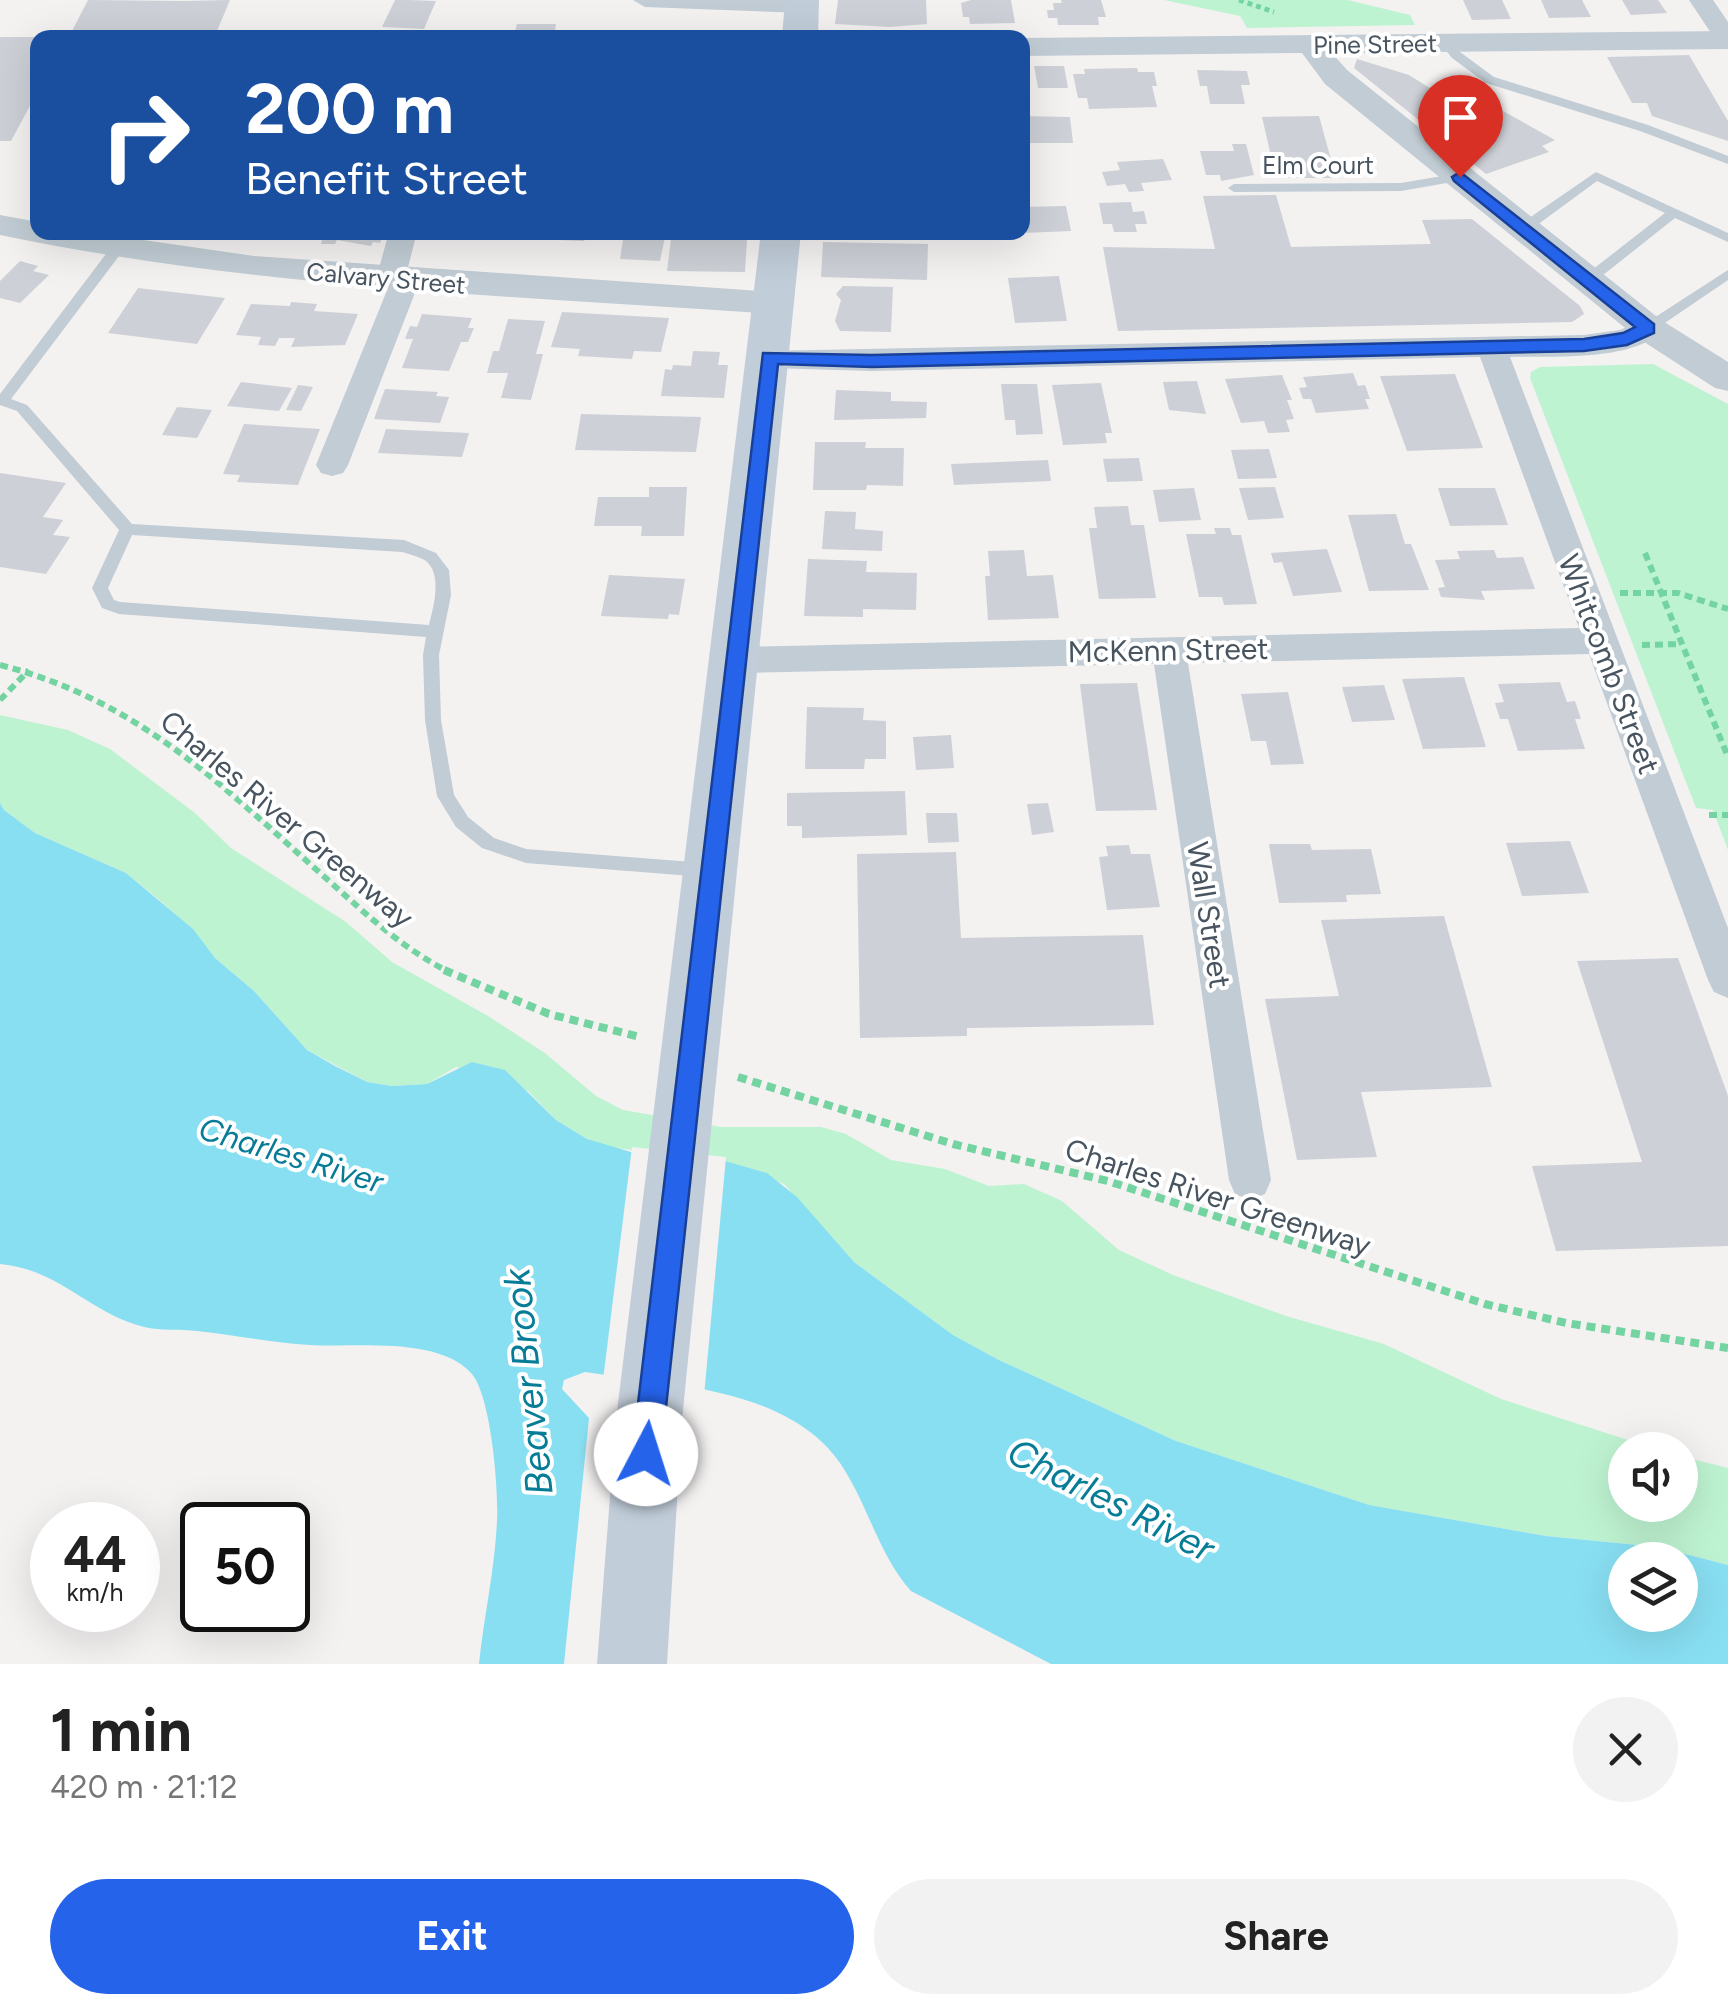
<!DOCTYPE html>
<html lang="en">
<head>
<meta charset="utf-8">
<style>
  :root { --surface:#fff; --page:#f2f2f2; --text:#222; --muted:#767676; --accent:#2563eb }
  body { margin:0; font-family:Figtree,sans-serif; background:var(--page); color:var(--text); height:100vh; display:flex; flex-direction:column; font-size:38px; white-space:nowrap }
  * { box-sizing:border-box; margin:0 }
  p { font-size:32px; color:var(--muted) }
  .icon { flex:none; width:55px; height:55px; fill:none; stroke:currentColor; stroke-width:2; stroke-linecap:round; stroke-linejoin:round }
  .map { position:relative; height:1664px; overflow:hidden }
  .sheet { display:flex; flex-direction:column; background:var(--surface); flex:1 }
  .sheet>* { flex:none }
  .banner { position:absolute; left:30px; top:30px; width:1000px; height:210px; border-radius:20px; box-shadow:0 10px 40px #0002; background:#1a4fa0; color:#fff; overflow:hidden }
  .fabs { position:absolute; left:1608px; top:1432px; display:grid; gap:20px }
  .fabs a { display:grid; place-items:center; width:90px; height:90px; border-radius:50%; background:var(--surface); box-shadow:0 10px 40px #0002; font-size:50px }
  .speed { position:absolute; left:30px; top:1502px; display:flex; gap:20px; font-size:50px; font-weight:700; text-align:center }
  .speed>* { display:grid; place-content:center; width:130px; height:130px; border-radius:50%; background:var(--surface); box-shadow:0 10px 40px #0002; line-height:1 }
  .speed small { font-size:25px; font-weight:400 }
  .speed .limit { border:5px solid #111; border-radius:15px; background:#fff; color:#111 }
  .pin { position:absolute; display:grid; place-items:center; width:85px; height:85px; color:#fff; margin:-102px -42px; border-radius:50% 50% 50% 0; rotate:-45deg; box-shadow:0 0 10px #0007 }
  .pin .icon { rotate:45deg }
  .me { position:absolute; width:110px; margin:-55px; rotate:5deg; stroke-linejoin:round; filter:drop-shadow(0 0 8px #0008) }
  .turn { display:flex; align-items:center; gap:35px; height:210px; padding:0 50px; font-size:45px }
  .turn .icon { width:130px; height:130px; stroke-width:2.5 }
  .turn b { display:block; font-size:70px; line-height:85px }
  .round { display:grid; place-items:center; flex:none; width:105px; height:105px; border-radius:52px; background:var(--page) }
  .summary { display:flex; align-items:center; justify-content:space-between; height:170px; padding:0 50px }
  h1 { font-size:60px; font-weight:700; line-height:75px }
  .primary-button { display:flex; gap:20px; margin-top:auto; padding:20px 50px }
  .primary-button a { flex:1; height:115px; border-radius:60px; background:var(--accent); color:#fff; font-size:40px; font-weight:700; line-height:115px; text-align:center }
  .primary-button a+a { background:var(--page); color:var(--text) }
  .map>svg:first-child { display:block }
  .green { fill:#bef3d1 }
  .water { fill:#89dff2; fill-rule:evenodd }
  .pier { fill:#f4f1f1 }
  .building { fill:#cdd0d6 }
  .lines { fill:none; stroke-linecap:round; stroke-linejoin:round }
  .path-far2 { stroke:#73d3a1; stroke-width:5; stroke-dasharray:5 4; stroke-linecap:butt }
  .path-far1 { stroke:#73d3a1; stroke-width:6; stroke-dasharray:8 5; stroke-linecap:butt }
  .path { stroke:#73d3a1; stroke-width:8; stroke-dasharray:9 6; stroke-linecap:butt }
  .service { fill:#c1ccd4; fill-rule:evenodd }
  .minor { fill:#c1ccd4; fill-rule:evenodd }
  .tertiary { fill:#c1ccd4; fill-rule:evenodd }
  .secondary { fill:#c1cdd9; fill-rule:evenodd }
  .route { fill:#2563eb; stroke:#184099; stroke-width:2.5 }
  .labels { text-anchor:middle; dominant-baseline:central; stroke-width:8; stroke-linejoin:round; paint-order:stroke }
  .far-street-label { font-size:25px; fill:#485560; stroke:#fff }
  .street-label { font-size:30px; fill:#485560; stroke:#fff }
  .water-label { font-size:32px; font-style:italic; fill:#067c97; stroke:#fff }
  .near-water-label { font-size:38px; font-style:italic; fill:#067c97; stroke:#fff }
</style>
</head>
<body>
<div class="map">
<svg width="1728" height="1664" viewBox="0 0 1728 1664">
  <rect width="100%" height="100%" fill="#f4f1f1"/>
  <g class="green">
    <polygon points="1164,0 1348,0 1410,15 1415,25 1247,28 1240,16"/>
    <polygon points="1653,364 1728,404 1728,850 1713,810 1696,808 1530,378 1531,372 1540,367"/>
    <polygon points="0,715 68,730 110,749 195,813 231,848 346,922 392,962 488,1016 545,1053 596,1096 623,1110 721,1127 821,1127 846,1134 891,1160 945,1169 989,1186 1024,1184 1062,1201 1119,1250 1173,1275 1286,1316 1384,1344 1501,1399 1659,1450 1625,1450 1625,1505 1680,1505 1680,1456 1728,1468 1728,1565 1658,1547 1546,1536 1368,1505 1176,1441 999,1360 953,1335 854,1262 784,1184 725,1161 607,1147 587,1139 556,1120 528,1091 456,1067 427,1084 392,1086 367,1082 307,1050 254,991 215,958 192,929 157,898 126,873 35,833 4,810 0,803"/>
  </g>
  <path class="water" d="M0 803 4 810 35 833 126 873 193 929 215 958 254 991 307 1050 335 1066 367 1082 392 1086 427 1084 472 1062 505 1070 556 1120 587 1139 631 1152 725 1161 767 1173 797 1197 854 1262 953 1335 999 1360 1176 1441 1369 1505 1546 1536 1658 1547 1728 1565V1664H1051L911 1591C878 1554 868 1504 840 1463 787 1387 668 1385 585 1372L564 1380 562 1389 589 1418 564 1664H479C484 1616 495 1568 497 1521 499 1491 491 1394 471 1373 437 1336 355 1348 310 1345 272 1343 235 1335 197 1331 180 1329 161 1331 144 1327 89 1313 59 1269 0 1264ZM1625 1560H1680V1615H1625Z"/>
  <polygon class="pier" points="632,1147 726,1157 704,1396 603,1380"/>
  <g class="building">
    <polygon points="88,0 184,1 230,0 217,31 161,38 70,35"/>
    <polygon points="395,0 408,0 436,1 424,29 382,27"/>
    <polygon points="838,0 926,0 927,24 890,27 835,24"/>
    <polygon points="971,0 1011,0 1015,23 970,24 969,17 963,17 961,3"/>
    <polygon points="1061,0 1101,0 1106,17 1098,17 1099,25 1058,25 1057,18 1048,18 1047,10 1054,10 1053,3 1062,3"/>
    <polygon points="1463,0 1502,0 1511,19 1472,20"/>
    <polygon points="1541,0 1582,0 1591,17 1549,18"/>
    <polygon points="1622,0 1658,0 1667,13 1631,15"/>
    <polygon points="517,24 556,24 554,38 513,38"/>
    <polygon points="0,37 38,37 38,91 11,141 0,141"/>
    <polygon points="1689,55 1728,121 1728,141 1652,116 1647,103 1632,103 1607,57"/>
    <polygon points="1357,59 1409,75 1433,90 1503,111 1555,140 1542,146 1549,152 1486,174 1354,68"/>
    <polygon points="1034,66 1064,66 1068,88 1038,88"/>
    <polygon points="1137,68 1138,72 1154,72 1157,86 1152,86 1157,107 1089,109 1087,98 1078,98 1073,74 1085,74 1084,69"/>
    <polygon points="1197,70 1247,71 1250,85 1241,85 1245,104 1210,104 1207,86 1200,86"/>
    <polygon points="1022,116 1070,117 1073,143 1023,143"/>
    <polygon points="1319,116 1336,178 1276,178 1262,117"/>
    <polygon points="1232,144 1246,144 1254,175 1221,181 1220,175 1206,175 1200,151 1234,151"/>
    <polygon points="1163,159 1172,180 1141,183 1144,191 1129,192 1125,184 1107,186 1102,172 1120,170 1117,162"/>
    <polygon points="1276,195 1291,247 1431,244 1422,220 1472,219 1580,306 1584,314 1572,322 1118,331 1103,247 1215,249 1203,196"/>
    <polygon points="1131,202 1133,212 1144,211 1147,224 1135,224 1137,232 1114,232 1112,224 1103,224 1099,203"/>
    <polygon points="1066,206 1071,231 1022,233 1022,207"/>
    <polygon points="319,232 384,232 380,243 373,242 371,246 337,240 335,244 321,244 322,240 315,240"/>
    <polygon points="458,232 505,232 504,237 478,239 456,238"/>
    <polygon points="511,232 586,232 584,241 509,238"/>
    <polygon points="666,232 660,261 620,259 624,233"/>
    <rect x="810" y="232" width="67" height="4"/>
    <polygon points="671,239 747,240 745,272 667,271"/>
    <polygon points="823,242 928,244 927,280 821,277"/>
    <polygon points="20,261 38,266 33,271 49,275 20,303 0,298 0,281"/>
    <polygon points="1059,276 1067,321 1015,323 1008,278"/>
    <polygon points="843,286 893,287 891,332 840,331 835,321 841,300 836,294"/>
    <polygon points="138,288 225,298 197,344 108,333"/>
    <polygon points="291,302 317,304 314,311 358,314 345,345 291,347 295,338 279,338 275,346 258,345 261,337 236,335 251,304 290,306"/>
    <polygon points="562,312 669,318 661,352 634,351 632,359 578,356 580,349 551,347"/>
    <polygon points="422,314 472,318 468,328 474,328 468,342 461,342 449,371 402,368 413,339 405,339 410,326 417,327"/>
    <polygon points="508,319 545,321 536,354 543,354 531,400 501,398 508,373 487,373 493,351 499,351"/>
    <polygon points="693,351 720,352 718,365 728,365 724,398 661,396 665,369 672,370 673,365 691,366"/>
    <polygon points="1353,373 1358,386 1365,385 1370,399 1365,399 1369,409 1316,413 1311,399 1303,399 1299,388 1307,387 1303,377"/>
    <polygon points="1455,374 1483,448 1407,451 1380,376"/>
    <polygon points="1282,375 1292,400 1287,400 1294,419 1286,420 1290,432 1268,433 1264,421 1241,423 1225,379"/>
    <polygon points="1197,381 1206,414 1169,410 1163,382"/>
    <polygon points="241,382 292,388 279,411 227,406"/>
    <polygon points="1101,383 1112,433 1105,433 1107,443 1063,445 1052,385"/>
    <polygon points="1001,384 1037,384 1043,434 1016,435 1015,420 1005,420"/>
    <polygon points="298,385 313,387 301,411 286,410"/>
    <polygon points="385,389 438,392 436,396 449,397 440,423 374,419"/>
    <polygon points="836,390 891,392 891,401 927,402 926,418 834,420"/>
    <polygon points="177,407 212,410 197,438 162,435"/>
    <polygon points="581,414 701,417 696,452 575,450"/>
    <polygon points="244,424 320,429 298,485 237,482 240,475 223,474"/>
    <polygon points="386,429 469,433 462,457 378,453"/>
    <polygon points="815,442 866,442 865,448 904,448 903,486 867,485 866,490 813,490"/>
    <polygon points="1269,449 1277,478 1238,479 1231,450"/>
    <polygon points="1139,458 1143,481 1107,482 1103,459"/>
    <polygon points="1048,460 1051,481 954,485 951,464"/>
    <polygon points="0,473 66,483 43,517 63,520 53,535 70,537 46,574 0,567"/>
    <polygon points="649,487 687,487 684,536 641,536 642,526 594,526 598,497 649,497"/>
    <polygon points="1275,487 1284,518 1248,520 1239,488"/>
    <polygon points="1194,488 1201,520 1159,522 1153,490"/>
    <polygon points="1438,488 1495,488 1508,525 1450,526"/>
    <polygon points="1128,506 1131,525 1144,525 1156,598 1099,599 1089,528 1097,528 1094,507"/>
    <polygon points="825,511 856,512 855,529 883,531 882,551 822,549"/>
    <polygon points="1396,514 1405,544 1411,544 1429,590 1369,591 1348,515"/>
    <polygon points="1214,528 1230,528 1232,535 1241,535 1257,604 1224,605 1222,597 1199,597 1186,534 1216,534"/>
    <polygon points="1327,549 1342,592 1293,596 1282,562 1274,563 1271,553"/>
    <polygon points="1024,550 1027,576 1053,575 1059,618 988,620 985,576 990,576 988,551"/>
    <polygon points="1494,550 1497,558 1523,557 1535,589 1481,591 1485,600 1441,597 1438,588 1445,587 1435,560 1460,559 1457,551"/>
    <polygon points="808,559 867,561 866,572 917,573 916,610 863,609 863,617 804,616"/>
    <polygon points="609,575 685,579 679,615 669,614 668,619 601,616"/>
    <polygon points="1464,677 1486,747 1423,749 1402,679"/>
    <polygon points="1560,682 1567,702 1575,701 1581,719 1575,719 1585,749 1518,751 1508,719 1500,719 1495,703 1504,702 1498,684"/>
    <polygon points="1137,683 1157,810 1096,811 1080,684"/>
    <polygon points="1384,685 1395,720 1352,722 1342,687"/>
    <polygon points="1288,692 1304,764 1271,765 1266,741 1251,741 1241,694"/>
    <polygon points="807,707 864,708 863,720 886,721 886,759 865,759 864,769 805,769"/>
    <polygon points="951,735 954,768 916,770 913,737"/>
    <polygon points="905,791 907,835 802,838 802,826 787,826 787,793"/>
    <polygon points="1048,803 1054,832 1032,835 1027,804"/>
    <polygon points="926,813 957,813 959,842 928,843"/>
    <polygon points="1570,841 1589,893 1522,896 1506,843"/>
    <polygon points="1269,844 1310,844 1312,850 1371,849 1381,894 1346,895 1347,902 1279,903"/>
    <polygon points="1129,845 1131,854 1150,854 1160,907 1107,910 1099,857 1108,856 1106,846"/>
    <polygon points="956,852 961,938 1143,935 1154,1025 967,1028 967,1036 860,1038 857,854"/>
    <polygon points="1444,916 1492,1087 1361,1092 1377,1157 1297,1160 1265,999 1339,996 1321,920"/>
    <polygon points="1678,958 1728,1096 1728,1246 1556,1251 1532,1166 1642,1162 1577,961"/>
  </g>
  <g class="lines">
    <polyline class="path-far2" points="1239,0 1274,12"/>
    <g class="path-far1">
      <polyline points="1645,553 1728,757"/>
      <polyline points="1620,593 1678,593 1728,609"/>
      <polyline points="1642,645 1681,644"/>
      <path d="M0 665C141 701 223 787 328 880 367 915 402 948 449 972"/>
      <polyline points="0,700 29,670"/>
      <polyline points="1709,815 1728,815"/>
    </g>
    <g class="path">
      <polyline points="444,970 549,1014 640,1037"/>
      <polyline points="738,1077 953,1144 1108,1181 1485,1304 1566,1323 1728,1348"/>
    </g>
    <g class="service">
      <polygon points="1442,41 1450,41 1460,52 1494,77 1648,125 1728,156 1728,164 1640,131 1486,83 1452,58 1440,43"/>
      <polygon points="1596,172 1728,233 1728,242 1675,218 1593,283 1583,283 1583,277 1665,213 1597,181 1529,231 1519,231 1519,225"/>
      <polygon points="1460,173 1466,177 1464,180 1401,191 1234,192 1228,188 1234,184 1401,183"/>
      <path d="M117 245 124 249 122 252 11 399 27 405 132 524 404 540 436 553 449 570 451 595 439 655 441 720 454 795 468 817 494 838 526 849 705 863 711 865 714 870 711 875 705 877 526 863 482 848 456 827 437 796 425 720 423 655 426 637 119 614 102 608 92 588 119 530 17 411 0 405V394L112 246ZM132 535 402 552C409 554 420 557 426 561 443 575 433 608 429 625L120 602 114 600 108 588Z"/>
      <polygon points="1728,270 1728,280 1653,331 1643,331 1643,325"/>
    </g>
    <g class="minor">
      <polygon points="633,0 807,0 814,6 802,13 645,7"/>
      <polygon points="1689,0 1713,0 1728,22 1728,48 1719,45"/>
      <polygon points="389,232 417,232 407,271 416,273 420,280 348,465 343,473 332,476 321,473 316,465 388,288 376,279"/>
      <path d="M1648 318 1658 321 1663 328C1641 362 1546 356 1510 357L1728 928V998L1714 992 1708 980 1589 654 1188 663 1271 1180 1265 1194 1250 1200 1235 1194 1229 1180 1154 664 735 673 723 669 718 660 723 651 735 647 1579 628 1480 357 872 371 770 368 759 365 755 358 759 351 1584 335 1620 330Z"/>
    </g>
    <g class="tertiary">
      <polygon points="1728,31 1728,49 1332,53 1347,70 1661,320 1728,362 1728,391 1715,388 1635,336 1325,84 1302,53 1022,56 1022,38"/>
      <path d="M0 215 38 222V232H88L254 256 775 292 787 295 793 303 787 311 775 314C516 296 255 288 0 235Z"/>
    </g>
    <g class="secondary">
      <polygon points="785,0 819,0 818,38 782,38"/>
      <polygon points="761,232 801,232 682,1420 667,1664 597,1664 616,1420"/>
    </g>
  </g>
  <polygon class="route" points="1460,172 1654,324 1654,333 1627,345 1584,351 872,367 778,364 661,1454 657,1464 646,1468 636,1464 632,1454 763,353 872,355 1584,339 1623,333 1635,327 1454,181 1452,177"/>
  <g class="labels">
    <g class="far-street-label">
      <text transform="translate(1375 44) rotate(-1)">Pine Street</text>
      <text x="1318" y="165">Elm Court</text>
      <text transform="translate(386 278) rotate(5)">Calvary Street</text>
    </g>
    <g class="street-label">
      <text transform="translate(1168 650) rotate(-1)">McKenn Street</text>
      <text transform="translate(1609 664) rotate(69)">Whitcomb Street</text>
      <text transform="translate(287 819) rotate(40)">Charles River Greenway</text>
      <text transform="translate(1209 915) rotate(81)">Wall Street</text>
      <text transform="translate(1218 1197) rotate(18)">Charles River Greenway</text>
    </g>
    <g class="water-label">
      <text transform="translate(291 1155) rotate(17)">Charles River</text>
    </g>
    <g class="near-water-label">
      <text transform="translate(528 1382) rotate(-96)">Beaver Brook</text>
      <text transform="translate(1111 1500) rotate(27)">Charles River</text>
    </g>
  </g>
</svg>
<div class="fabs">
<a><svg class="icon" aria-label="sound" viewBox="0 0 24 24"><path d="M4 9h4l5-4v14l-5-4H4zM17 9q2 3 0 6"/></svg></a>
<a><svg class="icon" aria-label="layers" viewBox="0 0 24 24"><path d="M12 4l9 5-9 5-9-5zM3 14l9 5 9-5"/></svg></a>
</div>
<div class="speed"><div>44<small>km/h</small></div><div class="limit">50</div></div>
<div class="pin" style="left:1460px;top:177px;background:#d93025"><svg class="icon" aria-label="arrive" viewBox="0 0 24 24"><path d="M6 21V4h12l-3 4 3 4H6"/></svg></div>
<svg class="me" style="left:646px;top:1454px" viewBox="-20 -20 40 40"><circle r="19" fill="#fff"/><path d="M0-13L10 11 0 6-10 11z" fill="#2563eb"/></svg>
<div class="banner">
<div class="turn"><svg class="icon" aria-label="right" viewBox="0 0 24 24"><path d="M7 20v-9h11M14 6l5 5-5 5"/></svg><div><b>200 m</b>Benefit Street</div></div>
</div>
</div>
<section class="sheet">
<div class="summary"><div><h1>1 min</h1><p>420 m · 21:12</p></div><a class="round"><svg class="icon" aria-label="close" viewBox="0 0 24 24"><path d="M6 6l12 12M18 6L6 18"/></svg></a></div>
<div class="primary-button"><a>Exit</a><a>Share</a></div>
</section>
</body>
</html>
